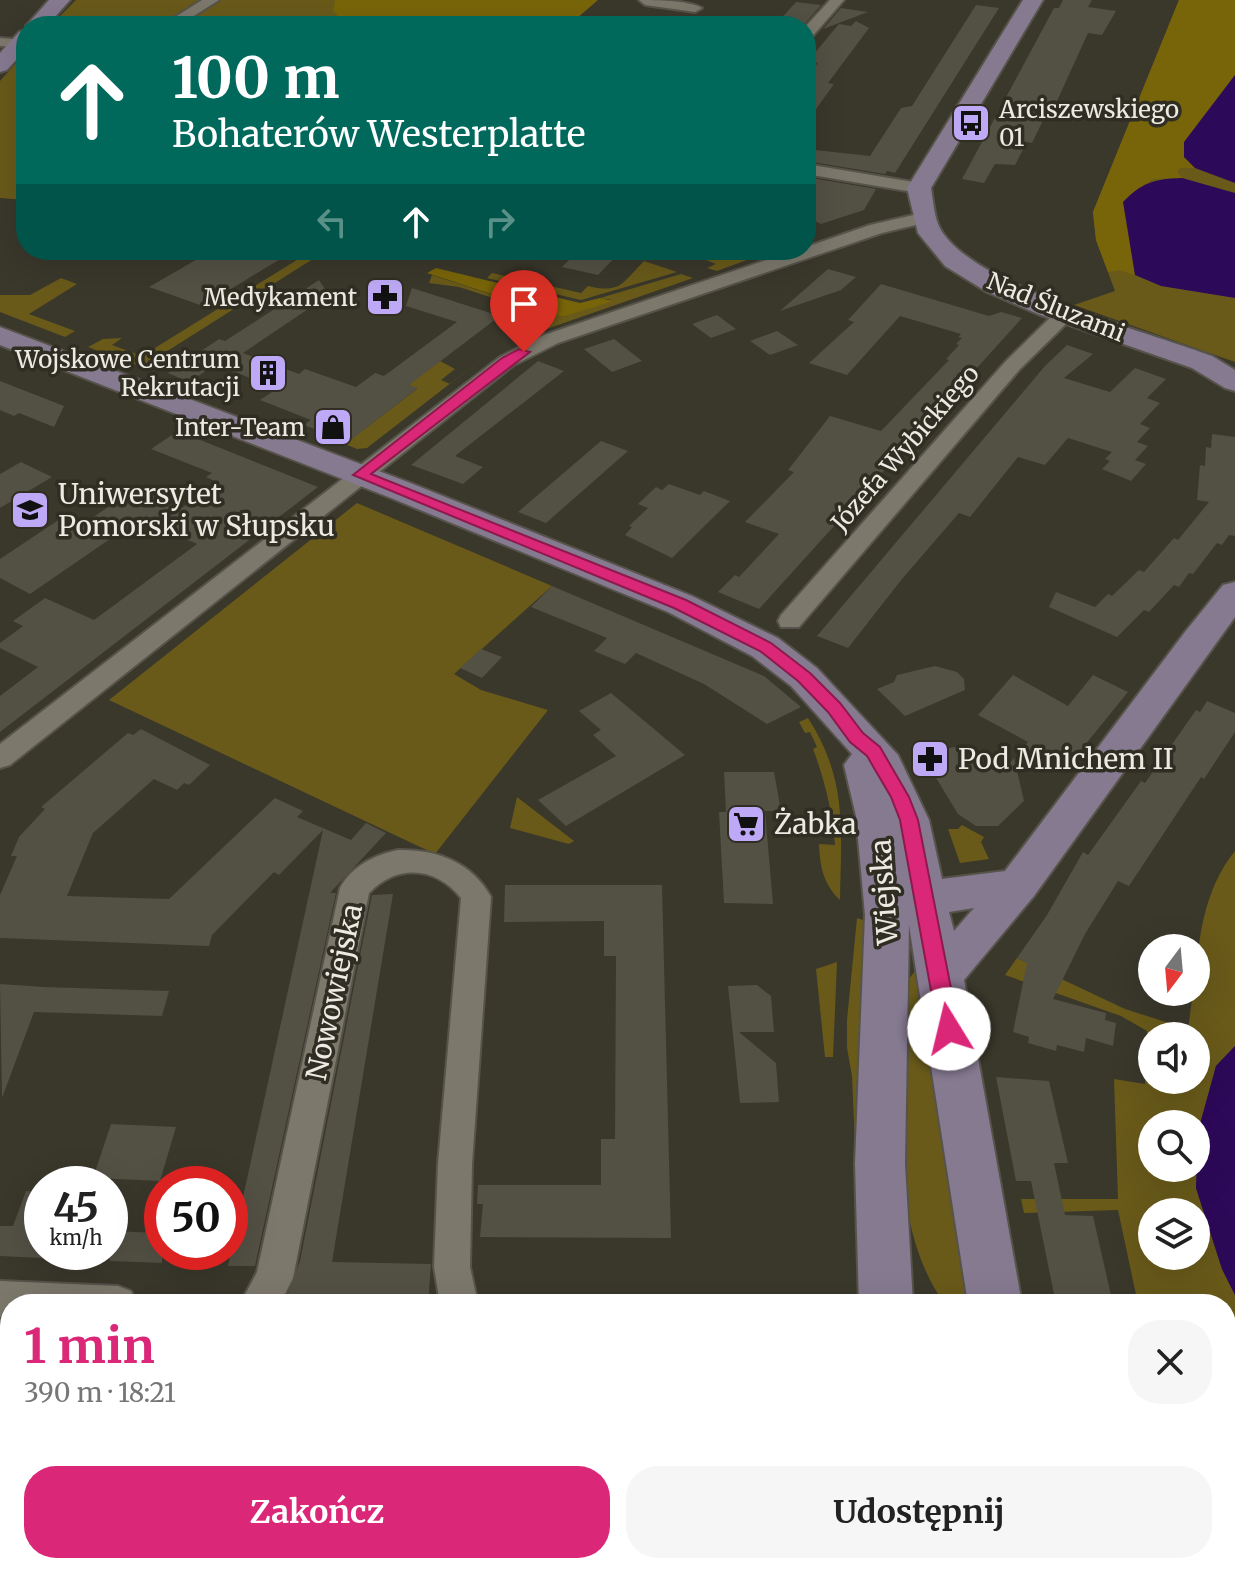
<!DOCTYPE html>
<html lang="pl">
<head>
<meta charset="utf-8">
<style>
  :root { --surface:#fff; --page:#f6f6f6; --text:#222; --muted:#767676; --accent:#db2777 }
  body { margin:0; font-family:Merriweather,serif; background:var(--page); color:var(--text); height:100vh; display:flex; flex-direction:column; font-size:30px; white-space:nowrap }
  * { box-sizing:border-box; margin:0 }
  p { font-size:26px; color:var(--muted) }
  .icon { flex:none; width:44px; height:44px; fill:none; stroke:currentColor; stroke-width:2; stroke-linecap:round; stroke-linejoin:round }
  .map { position:relative; flex:1; overflow:hidden }
  .sheet { position:absolute; left:0px; top:1294px; width:1236px; height:280px; display:flex; flex-direction:column; background:var(--surface); border-radius:32px 32px 0 0; box-shadow:0 8px 32px #0002 }
  .sheet>* { flex:none }
  .banner { position:absolute; left:16px; top:16px; width:800px; height:244px; border-radius:32px; box-shadow:0 8px 32px #0002; background:#00695c; color:#fff; overflow:hidden }
  .needle { width:52px; rotate:196deg }
  .fabs { position:absolute; left:1138px; top:934px; display:grid; gap:16px }
  .fabs a { display:grid; place-items:center; width:72px; height:72px; border-radius:50%; background:var(--surface); box-shadow:0 8px 32px #0002; font-size:40px }
  .speed { position:absolute; left:24px; top:1166px; display:flex; gap:16px; font-size:40px; font-weight:700; text-align:center }
  .speed>* { display:grid; place-content:center; width:104px; height:104px; border-radius:50%; background:var(--surface); box-shadow:0 8px 32px #0002; line-height:1 }
  .speed small { font-size:20px; font-weight:400 }
  .speed .limit { border:12px solid #d22; background:#fff; color:#111 }
  .pin { position:absolute; display:grid; place-items:center; width:68px; height:68px; color:#fff; margin:-82px -34px; border-radius:50% 50% 50% 0; rotate:-45deg; box-shadow:0 0 8px #0007 }
  .pin .icon { rotate:45deg }
  .me { position:absolute; width:88px; margin:-44px; rotate:351deg; stroke-linejoin:round; filter:drop-shadow(0 0 6px #0008) }
  .turn { display:flex; align-items:center; gap:28px; height:168px; padding:0 24px; font-size:36px }
  .turn .icon { width:104px; height:104px; stroke-width:2.5 }
  .turn b { display:block; font-size:56px; line-height:68px }
  .lanes { display:flex; align-items:center; height:76px; padding:0 24px; background:#0003; justify-content:center; gap:40px; direction:ltr }
  .lanes .off { opacity:.35 }
  .round { display:grid; place-items:center; flex:none; width:84px; height:84px; border-radius:32px; background:var(--page) }
  .overview { display:flex; align-items:center; justify-content:space-between; height:136px; padding:0 24px }
  h1 { font-size:48px; font-weight:700; line-height:60px; color:var(--accent) }
  .action { display:flex; gap:16px; margin-top:auto; padding:16px 24px }
  .action a { flex:1; height:92px; border-radius:32px; background:var(--accent); color:#fff; font-size:32px; font-weight:700; line-height:92px; text-align:center }
  .action a+a { background:var(--page); color:var(--text) }
  .map>svg:first-child { display:block }
  .green { fill:#695a1a; fill-rule:evenodd }
  .forest { fill:#796509 }
  .water { fill:#2d0959 }
  .building { fill:#535044 }
  .lines { fill:none; stroke-linecap:round; stroke-linejoin:round }
  .street-casing { stroke:#56534a; stroke-width:4 }
  .secondary-casing { stroke:#56534a; stroke-width:4 }
  .street { fill:#7c786c; fill-rule:evenodd }
  .secondary { fill:#867a91; fill-rule:evenodd }
  .route { fill:#db2777; stroke:#8e194d; stroke-width:2 }
  .labels { text-anchor:middle; dominant-baseline:central; stroke-width:7; stroke-linejoin:round; paint-order:stroke }
  .far-poi-label { font-size:24px; fill:#eceae3; stroke:#302d22; text-anchor:end }
  .far-street-label { font-size:24px; fill:#eceae3; stroke:#302d22 }
  .poi-label { font-size:28px; fill:#eceae3; stroke:#302d22; text-anchor:start }
  .street-label { font-size:28px; fill:#eceae3; stroke:#302d22 }
</style>
</head>
<body>
<div class="map">
<svg width="1235" height="1574" viewBox="0 0 1235 1574">
  <rect width="100%" height="100%" fill="#3a372b"/>
  <g class="green">
    <polygon points="76,0 202,0 158,26 58,26 60,16"/>
    <polygon points="218,0 335,0 334,11 348,26 174,26"/>
    <polygon points="1179,0 1235,0 1235,362 1074,305 1115,291 1096,240 1093,212"/>
    <polygon points="26,52 26,200 0,198 0,81"/>
    <polygon points="313,250 327,250 142,367 88,347 103,339 122,338 112,345 142,356"/>
    <polygon points="682,250 712,250 721,254 724,250 755,250 763,254 717,271 707,268 716,264"/>
    <path d="M644 261 677 272 581 300 487 278 492 273 581 293 588 286C621 294 622 283 644 261Z"/>
    <polygon points="681,274 693,278 515,340 511,333 514,328 530,327 545,315 459,287 429,283 432,275 562,317 612,300 600,298"/>
    <polygon points="61,278 77,284 29,314 75,331 65,337 0,312 0,295 30,295"/>
    <polygon points="496,348 367,448 357,449 345,444 417,389 407,384 440,361 455,369 441,380 450,384"/>
    <polygon points="357,503 552,586 454,674 481,690 548,710 435,854 109,700"/>
    <path d="M808 718C848 780 841 830 840 900 823 884 820 866 819 844L835 845C832 810 825 781 813 749L817 747 810 732 805 733 799 722Z"/>
    <polygon points="517,797 574,841 569,844 510,828"/>
    <polygon points="962,825 984,837 981,842 989,859 960,863 948,829 958,829"/>
    <path d="M1235 851V1046L1216 1066 1199 1131 1196 1188 1222 1269 1235 1295V1393L1226 1389V1304H1138L1118 1210 1024 1213 1021 1199H1118L1114 1079 1145 1084 1147 1031 1121 1016 1005 975 1017 958 1125 1009 1188 1029 1193 992H1196C1196 945 1204 888 1235 851ZM1152 1036H1196V1080H1152ZM1152 1124H1196V1168H1152ZM1152 1212H1196V1256H1152Z"/>
    <polygon points="857,918 866,921 867,1304 862,1304 852,1076 847,1048 847,1020"/>
    <polygon points="837,962 833,1057 825,1057 816,969"/>
    <path d="M920 964 968 1295 957 1301 938 1294C884 1207 904 1077 909 979Z"/>
  </g>
  <g class="forest">
    <polygon points="335,0 598,0 568,26 348,26 333,11"/>
    <polygon points="1179,0 1235,0 1235,75 1184,142 1184,157 1195,168 1180,168 1177,171 1182,178 1153,179 1124,202 1135,275 1119,270 1108,272 1096,240 1093,212"/>
    <polygon points="436,268 580,303 600,298 613,301 562,317 427,273"/>
  </g>
  <g class="water">
    <polygon points="1235,75 1235,183 1195,168 1184,157 1184,142"/>
    <path d="M1182 178 1235 193V298L1161 286 1135 275 1123 202C1142 182 1155 179 1182 178Z"/>
    <polygon points="1235,1046 1235,1295 1222,1269 1196,1188 1198,1131 1216,1066"/>
  </g>
  <g class="building">
    <polygon points="1063,0 1092,0 1088,7 1116,11 1102,35 1088,33 1057,101 1053,100 1032,143 1027,142 1015,165 995,164 984,183 962,179 1054,8 1059,8"/>
    <polygon points="796,2 821,5 803,26 777,23"/>
    <polygon points="976,5 999,8 895,173 887,171 885,174 806,161 806,149 870,156 901,108 912,106"/>
    <polygon points="841,8 868,12 823,29"/>
    <polygon points="856,21 869,28 828,83 834,84 806,123 806,77 818,63 808,61 839,24 851,26"/>
    <polygon points="806,177 876,189 864,210 821,224 815,221 806,225"/>
    <polygon points="213,250 295,250 203,306 149,287"/>
    <polygon points="579,250 622,250 598,275 562,267"/>
    <polygon points="828,269 856,277 841,290 780,311"/>
    <polygon points="319,280 329,295 243,353 299,374 305,369 356,387 375,373 384,376 457,322 406,306 412,288 500,316 409,385 418,388 348,442 304,425 311,420 260,400 278,388 215,365 189,382 168,373 219,339 225,341"/>
    <polygon points="881,284 989,316 1001,312 1022,318 759,609 718,592 735,575 739,577 779,534 745,522 794,472 788,470 830,416 881,431 949,360 946,359 959,345 956,344 962,338 958,337 961,334 900,316 847,375 809,363 854,322 848,320"/>
    <polygon points="717,315 736,329 711,338 692,324"/>
    <polygon points="777,331 798,345 770,355 750,341"/>
    <polygon points="614,339 642,361 612,372 584,349"/>
    <polygon points="1067,345 1093,354 1064,378 1110,392 1135,368 1166,379 1147,398 1160,403 1140,424 1150,428 1137,442 1148,446 1135,460 1146,464 1131,481 1102,469 1110,461 1105,459 1112,452 1068,438 1045,465 1018,457 970,517 959,513 902,579 848,648 817,636 1045,366"/>
    <polygon points="538,361 564,371 455,456 483,467 463,484 411,465"/>
    <polygon points="0,381 64,406 54,427 19,413 14,416 0,410"/>
    <polygon points="178,431 318,487 0,732 0,696 38,667 0,648 0,643 23,626 13,621 45,598 94,620 197,544 139,519 30,594 0,578 0,559 60,519 78,527 137,488 180,509 219,483 206,477 212,473 151,449"/>
    <polygon points="1212,434 1235,437 1235,536 1229,535 1222,545 1217,543 1193,574 1189,573 1179,587 1174,585 1149,612 1144,610 1117,637 1049,607 1056,592 1095,607 1108,594 1112,596 1139,570 1144,572 1174,538 1178,540 1209,502 1197,500 1200,465 1205,466 1206,447 1211,448"/>
    <polygon points="601,441 628,451 546,523 518,512"/>
    <polygon points="21,462 52,477 0,508 0,474"/>
    <polygon points="669,484 700,495 704,491 730,501 672,558 625,535 632,527 629,526 648,508 638,504 656,487 662,490"/>
    <polygon points="552,586 764,676 801,707 767,724 704,684 636,653 625,664 594,651 607,638 531,607"/>
    <polygon points="481,649 502,657 482,678 460,668"/>
    <polygon points="935,666 957,672 964,679 965,690 905,716 877,689 894,682 897,675"/>
    <polygon points="1013,675 1068,706 1093,675 1128,692 1063,772 1023,748 1028,742 978,715"/>
    <polygon points="611,693 685,755 566,826 538,800 616,756 593,735 601,730 579,711"/>
    <polygon points="1207,701 1235,713 1235,732 1204,779 1201,777 1129,886 1118,881 1085,934 1053,999 1106,1013 1105,1020 1116,1023 1113,1046 1086,1038 1084,1052 1057,1045 1056,1051 1028,1043 1029,1037 1013,1032 1027,963 1017,958 1047,915 1083,852 1088,855 1141,781 1145,783 1196,710 1200,712"/>
    <polygon points="141,729 210,765 189,785 184,783 177,790 154,779 93,833 67,896 169,899 275,798 303,811 297,817 351,840 366,823 386,833 330,893 336,893 255,1266 228,1266 323,830 279,875 274,872 212,935 209,946 0,938 0,895 17,856 11,856 19,837 45,809 41,807 128,733 133,735"/>
    <polygon points="955,747 1000,774 1014,758 1024,801 998,826 976,826 958,814 921,753"/>
    <polygon points="724,772 774,772 781,811 765,811 773,904 724,903 719,812 726,812"/>
    <polygon points="505,885 662,885 671,1238 480,1237 483,1204 477,1204 478,1185 601,1185 601,1139 615,1139 616,956 604,956 604,921 504,922"/>
    <polygon points="393,894 332,1262 431,1264 428,1304 284,1304 300,1261 372,895"/>
    <polygon points="0,984 44,987 169,991 162,1016 34,1012 2,1098"/>
    <polygon points="757,985 771,996 774,1032 739,1032 776,1063 779,1102 740,1103 728,986"/>
    <polygon points="996,1077 1049,1081 1068,1163 1054,1163 1065,1215 1093,1216 1113,1304 1056,1304 1031,1181 1016,1181"/>
    <polygon points="111,1124 176,1127 160,1181 93,1178"/>
    <polygon points="26,1191 42,1192 42,1258 0,1256 0,1226 13,1226"/>
    <polygon points="110,1231 162,1233 162,1263 110,1261"/>
  </g>
  <g class="lines">
    <g class="street-casing">
      <g id="street">
        <polygon points="202,0 219,0 178,26 161,26"/>
        <path d="M639 0C658 0 686 0 702 8L695 12 645 5Z"/>
        <polygon points="830,0 844,0 811,38 806,39 806,26"/>
        <polygon points="0,38 26,40 26,48 0,46"/>
        <polygon points="806,164 919,183 927,188 919,193 806,174"/>
        <polygon points="922,213 928,214 931,218 928,222 882,233 558,343 514,365 10,765 0,768 0,744 500,357 544,335 796,250 806,250 806,247 870,225"/>
        <polygon points="1065,308 1075,314 1072,318 1020,369 799,627 781,627 778,621 781,615 1006,361 1058,310"/>
        <path d="M398 850C436 849 472 862 491 897L472 1164 470 1267 478 1304H440L434 1267 438 1164 461 898C435 866 397 864 369 893L293 1278 280 1304H240L257 1272 340 888C352 866 374 855 398 850Z"/>
        <polygon points="0,1281 118,1286 131,1291 137,1304 10,1304 10,1318 0,1317"/>
        <polygon points="433,1564 475,1564 474,1574 432,1574"/>
      </g>
    </g>
    <g class="secondary-casing">
      <g id="secondary">
        <polygon points="49,0 70,0 47,26 26,26"/>
        <path d="M1023 0H1043L931 188C933 200 934 213 938 224 962 284 1152 333 1212 356L1235 370V391L1225 388 1192 368 1038 314 987 292 945 266 918 233 907 188Z"/>
        <polygon points="26,30 26,49 7,70 0,72 0,53 19,32"/>
        <path d="M0 327 413 484 692 596 778 638 817 668 898 755 929 820 942 879 1005 871 1185 632 1223 585 1235 582V617L1034 896 964 980 1022 1304H968L909 925 905 1164 913 1304H859L855 1164 865 915 856 816 844 765 852 754 791 686 752 656 668 612 391 498 0 345ZM974 908 954 931 949 912Z"/>
        <polygon points="891,1564 951,1564 952,1574 892,1574"/>
        <polygon points="1008,1564 1068,1564 1069,1574 1009,1574"/>
      </g>
    </g>
    <use href="#street" class="street"/>
    <use href="#secondary" class="secondary"/>
  </g>
  <polygon class="route" points="519,349 530,352 371,474 686,600 771,643 810,673 840,703 863,733 880,747 909,797 918,820 959,1029 956,1035 949,1038 941,1035 938,1029 900,820 891,797 867,756 850,742 828,712 798,681 760,651 674,608 353,475 502,358"/>
  <defs>
    <g id="bus-square" transform="scale(2)"><rect x="-9" y="-9" width="18" height="18" rx="4" fill="#bda9f5" stroke="#302d22"/><path d="M-5-6H5V4H4V6H2V4H-2V6H-4V4H-5ZM-3.5-4V0h7V-4ZM-3.5 1.2v1.5H-2V1.2ZM2 1.2v1.5H3.5V1.2Z" fill="#111"/></g>
    <g id="pharmacy-square" transform="scale(2)"><rect x="-9" y="-9" width="18" height="18" rx="4" fill="#bda9f5" stroke="#302d22"/><path d="M-2-6h4v4h4v4h-4v4h-4v-4h-4v-4h4Z" fill="#111"/></g>
    <g id="building-square" transform="scale(2)"><rect x="-9" y="-9" width="18" height="18" rx="4" fill="#bda9f5" stroke="#302d22"/><path d="M-4-6H4V6H1V3H-1V6H-4ZM-2.5-4.3h1.7v1.8h-1.7ZM.8-4.3h1.7v1.8H.8ZM-2.5-1h1.7V.8h-1.7ZM.8-1h1.7V.8H.8Z" fill="#111"/></g>
    <g id="shop-square" transform="scale(2)"><rect x="-9" y="-9" width="18" height="18" rx="4" fill="#bda9f5" stroke="#302d22"/><path d="M-5-2.5h2.3a2.7 3.5 0 0 1 5.4 0H5L5.5 6h-11ZM-1.5-2.5h3a1.5 2.3 0 0 0-3 0Z" fill="#111"/></g>
    <g id="university-square" transform="scale(2)"><rect x="-9" y="-9" width="18" height="18" rx="4" fill="#bda9f5" stroke="#302d22"/><path d="M0-5L7-2L0 1L-7-2ZM-4 1L0 2.5L4 1V4Q0 6-4 4Z" fill="#111"/></g>
    <g id="supermarket-square" transform="scale(2)"><rect x="-9" y="-9" width="18" height="18" rx="4" fill="#bda9f5" stroke="#302d22"/><path d="M-6-5.5h2.5l.6 2H6L4.5 2H-2.5L-4.4-4H-6ZM-1.5 3.2a1.3 1.3 0 1 0 .1 0ZM3 3.2a1.3 1.3 0 1 0 .1 0Z" fill="#111"/></g>
  </defs>
  <g fill-rule="evenodd">
    <use href="#bus-square" x="971" y="123"/>
    <use href="#pharmacy-square" x="385" y="297"/>
    <use href="#building-square" x="268" y="373"/>
    <use href="#shop-square" x="333" y="427"/>
    <use href="#university-square" x="30" y="510"/>
    <use href="#pharmacy-square" x="930" y="759"/>
    <use href="#supermarket-square" x="746" y="824"/>
  </g>
  <g class="labels">
    <g class="far-poi-label">
      <text x="999" y="109" text-anchor="start">Arciszewskiego<tspan x="999" dy="28">01</tspan></text>
      <text x="357" y="297">Medykament</text>
      <text x="240" y="359">Wojskowe Centrum<tspan x="240" dy="28">Rekrutacji</tspan></text>
      <text x="305" y="427">Inter-Team</text>
    </g>
    <g class="far-street-label">
      <text transform="translate(1056 307) rotate(22)">Nad Śluzami</text>
      <text transform="translate(905 448) rotate(-49)">Józefa Wybickiego</text>
    </g>
    <g class="poi-label">
      <text x="58" y="494">Uniwersytet<tspan x="58" dy="32">Pomorski w Słupsku</tspan></text>
      <text x="958" y="759">Pod Mnichem II</text>
      <text x="774" y="824">Żabka</text>
    </g>
    <g class="street-label">
      <text transform="translate(884 892) rotate(-94)">Wiejska</text>
      <text transform="translate(334 992) rotate(-78)">Nowowiejska</text>
    </g>
  </g>
</svg>
<div class="fabs">
<a><svg class="needle" viewBox="-14 -14 28 28"><path d="M0-13l5 13h-10z" fill="#e53935"/><path d="M0 13l5-13h-10z" fill="#767676"/></svg></a>
<a><svg class="icon" aria-label="sound" viewBox="0 0 24 24"><path d="M4 9h4l5-4v14l-5-4H4zM17 9q2 3 0 6"/></svg></a>
<a><svg class="icon" aria-label="search" viewBox="0 0 24 24"><circle cx="10" cy="10" r="6"/><path d="M15 15l6 6"/></svg></a>
<a><svg class="icon" aria-label="layers" viewBox="0 0 24 24"><path d="M12 4l9 5-9 5-9-5zM3 14l9 5 9-5"/></svg></a>
</div>
<div class="speed"><div>45<small>km/h</small></div><div class="limit">50</div></div>
<div class="pin" style="left:524px;top:352px;background:#d93025"><svg class="icon" aria-label="arrive" viewBox="0 0 24 24"><path d="M6 21V4h12l-3 4 3 4H6"/></svg></div>
<svg class="me" style="left:949px;top:1029px" viewBox="-20 -20 40 40"><circle r="19" fill="#fff"/><path d="M0-13L10 11 0 6-10 11z" fill="#db2777"/></svg>
<div class="banner">
<div class="turn"><svg class="icon" aria-label="ahead" viewBox="0 0 24 24"><path d="M12 20V5M6 11l6-6 6 6"/></svg><div><b>100 m</b>Bohaterów Westerplatte</div></div>
<div class="lanes"><svg class="icon off" aria-label="left" viewBox="0 0 24 24"><path d="M17 20v-9H6M10 6l-5 5 5 5"/></svg><svg class="icon" aria-label="ahead" viewBox="0 0 24 24"><path d="M12 20V5M6 11l6-6 6 6"/></svg><svg class="icon off" aria-label="right" viewBox="0 0 24 24"><path d="M7 20v-9h11M14 6l5 5-5 5"/></svg></div>
</div>
<section class="sheet">
<div class="overview"><div><h1>1 min</h1><p>390 m · 18:21</p></div><a class="round"><svg class="icon" aria-label="close" viewBox="0 0 24 24"><path d="M6 6l12 12M18 6L6 18"/></svg></a></div>
<div class="action"><a>Zakończ</a><a>Udostępnij</a></div>
</section>
</div>
</body>
</html>
